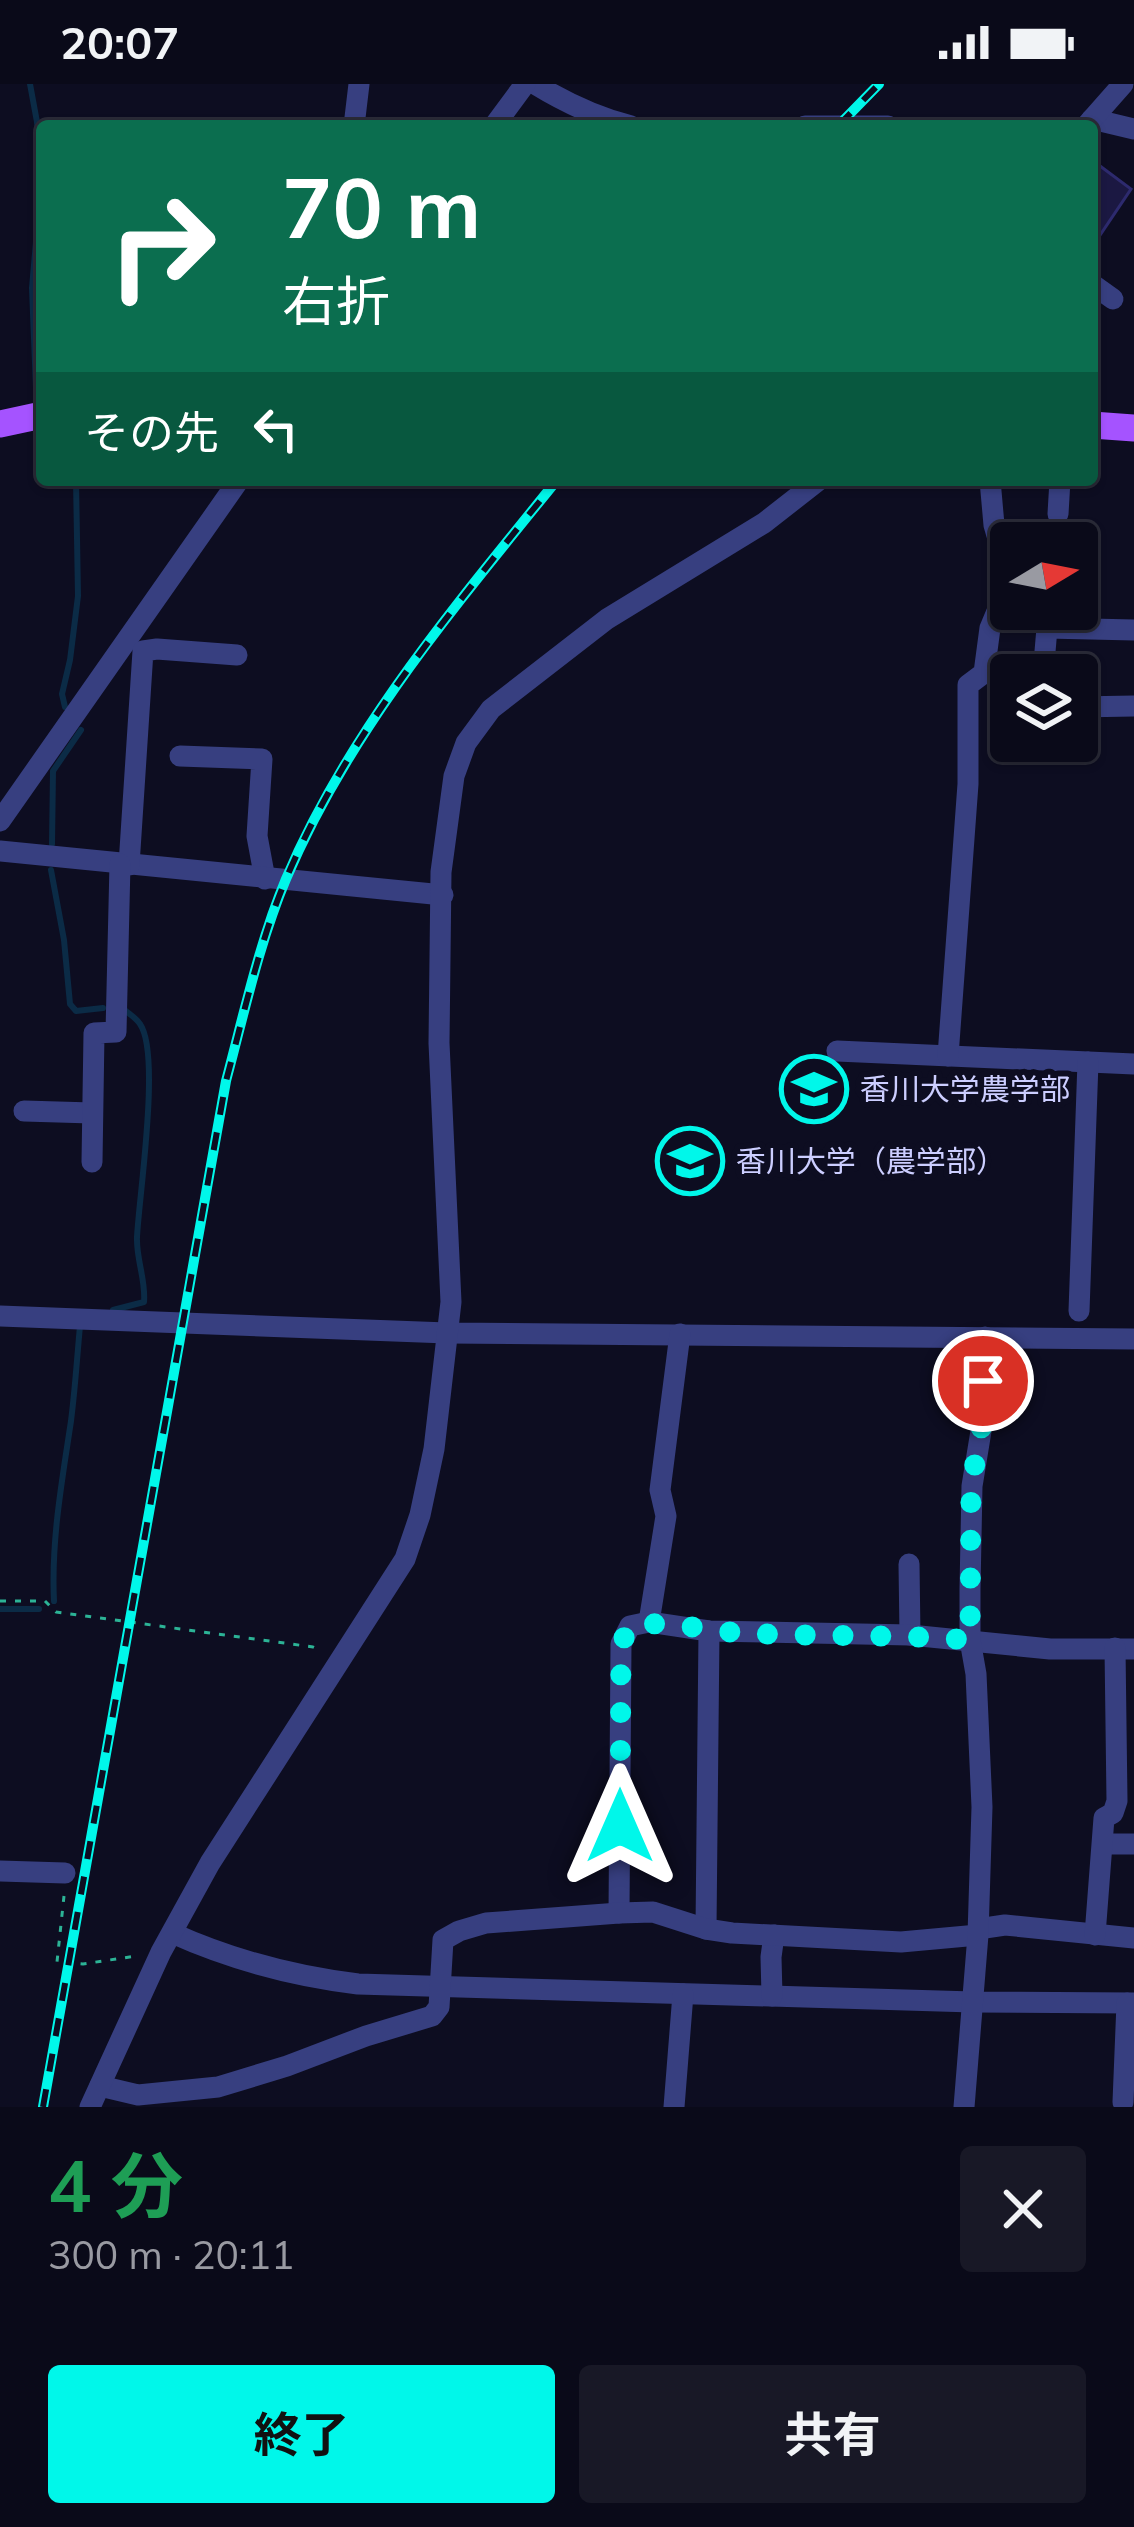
<!DOCTYPE html>
<html lang="ja">
<head>
<meta charset="utf-8">
<style>
  :root { --surface:#0a0a19; --page:#181826; --text:#f1f3f6; --muted:#999aa2; --line:#2a2b38; --accent:#00f7ea }
  body { margin:0; font-family:Mulish,"Noto Sans JP",sans-serif; background:var(--page); color:var(--text); height:100vh; display:flex; flex-direction:column; font-size:45px; white-space:nowrap }
  * { box-sizing:border-box; margin:0 }
  p { font-size:39px; color:var(--muted) }
  .icon { flex:none; width:66px; height:66px; fill:none; stroke:currentColor; stroke-width:2; stroke-linecap:round; stroke-linejoin:round }
  .map { position:relative; height:2023px; overflow:hidden }
  .details { display:flex; flex-direction:column; background:var(--surface); flex:1 }
  .details>* { flex:none }
  .top-card { position:absolute; left:36px; top:36px; width:1062px; height:366px; border-radius:12px; box-shadow:0 3px 9px #0004,0 0 0 3px var(--line); background:#0b6e4f; color:#fff; overflow:hidden }
  .needle { width:78px; rotate:80deg }
  .fabs { position:absolute; left:990px; top:438px; display:grid; gap:24px }
  .fabs a { display:grid; place-items:center; width:108px; height:108px; border-radius:12px; background:var(--surface); box-shadow:0 3px 9px #0004,0 0 0 3px var(--line); font-size:60px }
  .pin { position:absolute; display:grid; place-items:center; width:102px; height:102px; color:#fff; margin:-51px; border:6px solid #fff; border-radius:50%; box-shadow:0 3px 12px #0007 }
  .me { position:absolute; width:132px; margin:-66px; rotate:0deg; stroke-linejoin:round; filter:drop-shadow(0 0 9px #0008) }
  .turn { display:flex; align-items:center; gap:42px; height:252px; padding:0 48px; font-size:54px }
  .turn .icon { width:156px; height:156px; stroke-width:2.5 }
  .turn b { display:block; font-size:84px; line-height:102px }
  .then { display:flex; align-items:center; height:114px; padding:0 48px; background:#0003; gap:24px; font-size:45px }
  .round { display:grid; place-items:center; flex:none; width:126px; height:126px; border-radius:12px; background:var(--page) }
  .head { display:flex; align-items:center; justify-content:space-between; height:204px; padding:0 48px }
  h1 { font-size:72px; font-weight:700; line-height:90px; color:#1e9e55 }
  .primary-button { display:flex; gap:24px; margin-top:auto; padding:24px 48px }
  .primary-button a { flex:1; height:138px; border-radius:12px; background:var(--accent); color:#111; font-size:48px; font-weight:700; line-height:138px; text-align:center }
  .primary-button a+a { background:var(--page); color:var(--text) }
  .status { display:flex; justify-content:space-between; align-items:center; height:84px; padding:0 60px; background:var(--surface); direction:ltr }
  .status svg { height:33px; fill:currentColor }
  .map>svg:first-child { display:block }
  .lines { fill:none; stroke-linecap:round; stroke-linejoin:round }
  .stream { stroke:#0b2b46; stroke-width:6 }
  .building { fill:#1b1842; stroke:#2d2a6e; stroke-width:3 }
  .path { stroke:#2cb396; stroke-width:3; stroke-dasharray:6 9; stroke-linecap:butt }
  .minor { stroke:#373f80; stroke-width:21 }
  .major { stroke:#a553ff; stroke-width:27 }
  .rail-casing { stroke:#00f7ea; stroke-width:10 }
  .rail { stroke:#0d0d21; stroke-width:6; stroke-dasharray:18; stroke-linecap:butt }
  .route { stroke:#00f7ea; stroke-width:21; stroke-dasharray:0 37.8 }
  .labels { text-anchor:middle; dominant-baseline:central; stroke-width:12; stroke-linejoin:round; paint-order:stroke }
  .poi-label { font-size:30px; fill:#ccceff; stroke:#0d0d21; text-anchor:start }
</style>
</head>
<body>
<div class="status"><b>20:07</b><svg viewBox="0 0 49 12"><path d="M0 12V9h3v3zM5 12V6h3v6zM10 12V3h3v9zM15 12V0h3v12zM26 1h20v11H26zM47 4h2v5h-2z"/></svg></div>
<div class="map">
<svg width="1134" height="2023" viewBox="0 0 1134 2023">
  <rect width="100%" height="100%" fill="#0d0d21"/>
  <g class="lines">
    <g class="stream">
      <polyline points="30,0 37,38 41,100 32,204 36,304"/>
      <polyline points="65,623 62,610 70,576 78,512 76,396"/>
      <polyline points="52,760 53,687 81,646"/>
      <polyline points="51,786 64,856 70,920 76,927 103,924"/>
      <path d="M113 1226 144 1218C146 1196 136 1175 137 1153 139 1112 161 970 140 940 137 935 131 931 126 927"/>
      <path d="M54 1517C51 1457 62 1397 71 1337 75 1306 77 1274 80 1242"/>
      <polyline points="0,1525 39,1525"/>
    </g>
  </g>
  <polygon class="building" points="1092,76 1131,105 1092,163"/>
  <g class="lines">
    <g class="path">
      <polyline points="0,1517 45,1517 56,1528 313,1563 322,1567"/>
      <polyline points="64,1812 57,1878 83,1880 136,1872"/>
    </g>
    <g class="minor">
      <path d="M535 0C566 19 595 33 631 42"/>
      <polyline points="1092,35 1134,45"/>
      <polyline points="354,42 359,0"/>
      <polyline points="494,42 525,0"/>
      <polyline points="805,42 888,42"/>
      <polyline points="1086,42 1123,0"/>
      <polyline points="1092,200 1113,215"/>
      <polyline points="1058,430 1060,396"/>
      <polyline points="1043,591 1047,544 1134,546"/>
      <polyline points="1077,623 1134,622"/>
      <polyline points="180,672 262,675 257,752 265,795"/>
      <polyline points="0,737 239,396"/>
      <polyline points="0,767 443,811"/>
      <polyline points="129,781 143,567 157,565 237,571"/>
      <polyline points="837,967 1134,980"/>
      <polyline points="948,972 968,700 968,601 984,589 990,544 998,525 1001,465 994,441 990,396"/>
      <polyline points="24,1027 92,1029"/>
      <polyline points="92,1078 94,949 116,948 120,780"/>
      <polyline points="1079,1227 1088,978"/>
      <polyline points="0,1232 447,1249 1134,1255"/>
      <polyline points="909,1480 910,1551"/>
      <polyline points="649,1538 666,1432 660,1406 680,1250"/>
      <polyline points="1104,1760 1134,1760"/>
      <polyline points="0,1787 65,1789"/>
      <polyline points="619,1829 621,1560 630,1542 649,1538 709,1547 910,1551 1050,1565 1134,1565"/>
      <polyline points="706,1845 709,1547"/>
      <polyline points="978,1845 1005,1841 1134,1854"/>
      <path d="M172 1849C232 1876 292 1892 358 1900L973 1918 1134 1919"/>
      <polyline points="1095,1851 1104,1734 1113,1729 1117,1717 1115,1564"/>
      <polyline points="772,1912 771,1873 774,1851"/>
      <polyline points="100,2002 138,2011 218,2003 287,1982 366,1952 432,1932 439,1923 443,1856 459,1847 486,1839 619,1829 653,1828 706,1845 732,1849 901,1858 978,1851"/>
      <polyline points="1123,2018 1127,1919"/>
      <polyline points="90,2023 161,1868 210,1779 405,1475 420,1431 434,1365 451,1218 439,959 441,788 454,692 466,659 491,625 607,535 764,439 819,396"/>
      <polyline points="674,2023 683,1910"/>
      <polyline points="964,2023 978,1851 982,1723 976,1590 970,1556 970,1505 972,1402 982,1341 985,1253"/>
    </g>
    <g class="major">
      <polyline points="0,340 42,331"/>
      <polyline points="1092,341 1134,344"/>
    </g>
    <g class="rail-casing">
      <g id="rail">
        <polyline points="838,42 879,0"/>
        <path d="M43 2023 226 997C244 930 259 859 286 795 349 646 456 521 557 396"/>
      </g>
    </g>
    <use href="#rail" class="rail"/>
  </g>
  <g class="lines">
    <path class="route" d="M620 1742 621 1560 630 1542C666 1535 706 1547 743 1549 819 1553 895 1550 970 1556L971 1402 982 1340 983 1297"/>
  </g>
  <defs>
    <g id="university-ring" transform="scale(3.45)"><circle r="9.5" fill="#0d0d21" stroke="#00f7ea" stroke-width="1.5"/><path d="M0-5L7-2L0 1L-7-2ZM-4 1L0 2.5L4 1V4Q0 6-4 4Z" fill="#00f7ea"/></g>
  </defs>
  <g fill-rule="evenodd">
    <use href="#university-ring" x="814" y="1005"/>
    <use href="#university-ring" x="690" y="1077"/>
  </g>
  <g class="labels">
    <g class="poi-label">
      <text x="860" y="1005">香川大学農学部</text>
      <text x="736" y="1077">香川大学（農学部）</text>
    </g>
  </g>
</svg>
<div class="fabs">
<a><svg class="needle" viewBox="-14 -14 28 28"><path d="M0-13l5 13h-10z" fill="#e53935"/><path d="M0 13l5-13h-10z" fill="#999aa2"/></svg></a>
<a><svg class="icon" aria-label="layers" viewBox="0 0 24 24"><path d="M12 4l9 5-9 5-9-5zM3 14l9 5 9-5"/></svg></a>
</div>
<div class="pin" style="left:983px;top:1297px;background:#d93025"><svg class="icon" aria-label="arrive" viewBox="0 0 24 24"><path d="M6 21V4h12l-3 4 3 4H6"/></svg></div>
<svg class="me" style="left:620px;top:1742px" viewBox="-20 -20 40 40"><path d="M0-17L14 15 0 8-14 15z" fill="#00f7ea" stroke="#fff" stroke-width="4"/></svg>
<div class="top-card">
<div class="turn"><svg class="icon" aria-label="right" viewBox="0 0 24 24"><path d="M7 20v-9h11M14 6l5 5-5 5"/></svg><div><b>70 m</b>右折</div></div>
<div class="then">その先<svg class="icon" aria-label="left" viewBox="0 0 24 24"><path d="M17 20v-9H6M10 6l-5 5 5 5"/></svg></div>
</div>
</div>
<section class="details">
<div class="head"><div><h1>4 分</h1><p>300 m · 20:11</p></div><a class="round"><svg class="icon" aria-label="close" viewBox="0 0 24 24"><path d="M6 6l12 12M18 6L6 18"/></svg></a></div>
<div class="primary-button"><a>終了</a><a>共有</a></div>
</section>
</body>
</html>
